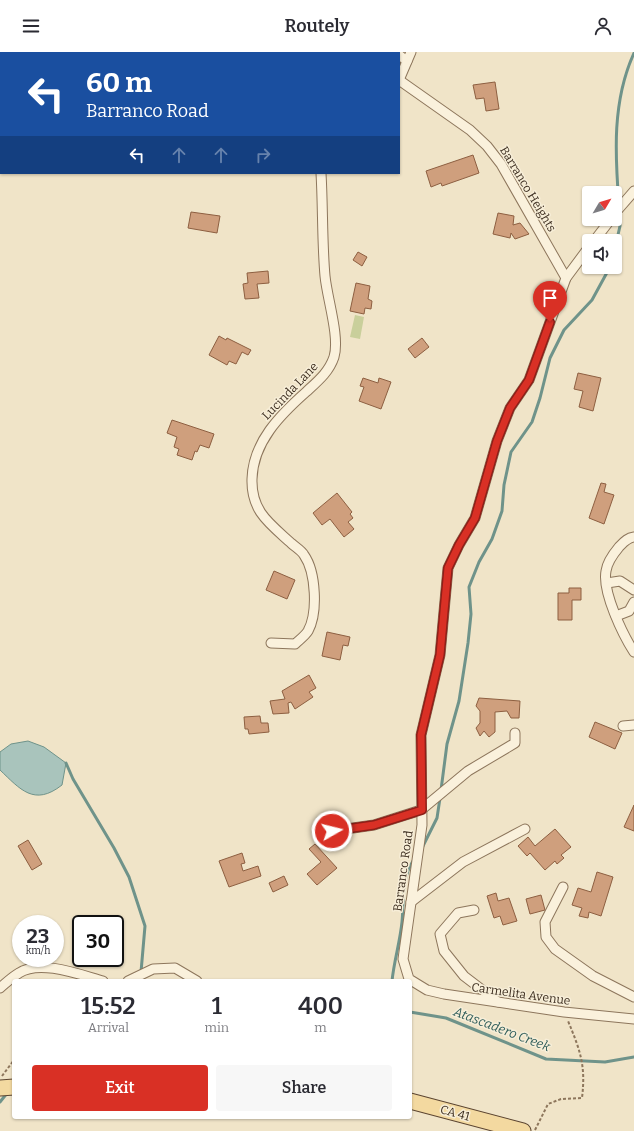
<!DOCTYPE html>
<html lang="en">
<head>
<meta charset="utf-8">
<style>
  :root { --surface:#fff; --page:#f7f7f7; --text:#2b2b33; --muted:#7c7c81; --accent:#d93025 }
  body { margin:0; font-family:Bitter,serif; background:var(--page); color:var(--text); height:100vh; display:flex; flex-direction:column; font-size:15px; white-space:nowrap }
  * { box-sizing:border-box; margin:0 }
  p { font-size:13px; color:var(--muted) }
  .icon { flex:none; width:22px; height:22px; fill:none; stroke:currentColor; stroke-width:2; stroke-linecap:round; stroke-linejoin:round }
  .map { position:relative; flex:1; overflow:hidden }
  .drawer { position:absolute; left:12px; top:927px; width:400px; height:140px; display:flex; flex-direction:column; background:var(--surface); border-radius:4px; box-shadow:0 1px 3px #0004 }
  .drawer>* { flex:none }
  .top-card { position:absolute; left:0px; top:0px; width:400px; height:122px; box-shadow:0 1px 3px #0004; background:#1a4fa0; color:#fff; overflow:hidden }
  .needle { width:26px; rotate:52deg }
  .tools { position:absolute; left:582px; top:134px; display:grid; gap:8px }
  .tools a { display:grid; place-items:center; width:40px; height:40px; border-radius:4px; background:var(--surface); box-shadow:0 1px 3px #0004; font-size:20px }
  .speed { position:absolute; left:12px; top:863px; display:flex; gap:8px; font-size:20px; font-weight:700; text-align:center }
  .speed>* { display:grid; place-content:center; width:52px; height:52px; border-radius:50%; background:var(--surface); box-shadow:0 1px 3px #0004; line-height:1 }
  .speed small { font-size:10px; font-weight:400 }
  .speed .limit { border:2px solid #111; border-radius:6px; background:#fff; color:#111 }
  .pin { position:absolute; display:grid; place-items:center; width:34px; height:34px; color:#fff; margin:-41px -17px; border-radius:50% 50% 50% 0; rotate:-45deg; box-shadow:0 0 4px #0007 }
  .pin .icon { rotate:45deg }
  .me { position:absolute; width:44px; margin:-22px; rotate:82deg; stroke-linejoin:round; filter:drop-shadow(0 0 3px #0008) }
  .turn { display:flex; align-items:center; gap:14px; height:84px; padding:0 20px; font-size:18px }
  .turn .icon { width:52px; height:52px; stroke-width:2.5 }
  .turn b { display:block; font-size:28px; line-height:34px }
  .lanes { display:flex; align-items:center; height:38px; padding:0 20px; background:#0003; justify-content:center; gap:20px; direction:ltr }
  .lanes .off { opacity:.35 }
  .eta { display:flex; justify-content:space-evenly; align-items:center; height:68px; text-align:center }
  .eta b { font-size:24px; font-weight:600; line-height:28px }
  .cta { display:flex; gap:8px; margin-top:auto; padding:8px 20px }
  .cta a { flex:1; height:46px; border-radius:4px; background:var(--accent); color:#fff; font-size:16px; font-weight:600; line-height:46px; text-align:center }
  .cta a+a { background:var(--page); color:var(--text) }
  header { display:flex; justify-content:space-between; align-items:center; height:52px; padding:0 20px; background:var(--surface); font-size:18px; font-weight:600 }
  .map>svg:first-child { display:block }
  .green { fill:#c9cf9b }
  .water { fill:#a9c4bc; stroke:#6f938a }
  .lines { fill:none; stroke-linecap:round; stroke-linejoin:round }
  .stream { stroke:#6f938a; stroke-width:3 }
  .building { fill:#cf9f7d; stroke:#8d5f41 }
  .street-casing { stroke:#8d765c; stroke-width:11 }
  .primary-casing { stroke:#5b4430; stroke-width:17 }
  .path { stroke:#8d765c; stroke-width:2; stroke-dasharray:3 2; stroke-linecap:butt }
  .street { stroke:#faf1dc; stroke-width:9 }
  .primary { stroke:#f3d9a0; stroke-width:15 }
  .route-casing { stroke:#8d1f18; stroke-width:10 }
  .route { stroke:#d93025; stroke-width:7 }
  .labels { text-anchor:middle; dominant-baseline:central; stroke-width:3; stroke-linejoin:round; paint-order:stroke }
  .street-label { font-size:12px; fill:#3d2e20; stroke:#f7eed8 }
  .water-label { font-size:13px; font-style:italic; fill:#2f5d5a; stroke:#f7eed8 }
</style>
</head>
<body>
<header><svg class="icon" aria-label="menu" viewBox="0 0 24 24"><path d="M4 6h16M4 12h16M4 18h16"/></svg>Routely<svg class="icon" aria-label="person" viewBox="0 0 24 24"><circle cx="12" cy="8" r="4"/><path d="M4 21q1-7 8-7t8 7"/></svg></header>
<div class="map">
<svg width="634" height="1079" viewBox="0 0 634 1079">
  <rect width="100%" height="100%" fill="#f0e4c8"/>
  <polygon class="green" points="355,263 364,265 360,287 350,285"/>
  <path class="water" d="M28 689 44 695 66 711 62 733C34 755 20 737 0 718V700L11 692Z"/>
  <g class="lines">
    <g class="stream">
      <path d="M619 153C615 102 612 49 634 1"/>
      <polyline points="615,196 620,174 619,160"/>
      <polyline points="66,711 73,727 114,796 129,825 145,874 141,920"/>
      <polyline points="441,738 447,692 459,649 468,591 471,562 469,535 479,510 492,487 502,459 504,433 511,400 532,370 540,346 550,306 564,278 592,248 610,215"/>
      <polyline points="422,796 437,766 440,746"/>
      <path d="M392 929C394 909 400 890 402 870 404 850 401 827 413 809"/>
      <polyline points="410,960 446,966 546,1007 605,1010 634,1005"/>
      <polyline points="0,1050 8,1040"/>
    </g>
  </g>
  <g class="building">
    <polygon points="495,30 499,57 486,59 484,46 476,47 473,33"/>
    <polygon points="473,103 479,121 442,134 441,131 431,135 426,119"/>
    <polygon points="191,160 220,164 217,181 188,176"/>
    <polygon points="498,161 514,164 513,173 520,171 529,182 515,187 511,181 510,186 493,182"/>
    <polygon points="358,200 367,205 362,214 353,208"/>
    <polygon points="268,219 269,231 257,232 259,246 245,247 243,232 248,231 247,221"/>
    <polygon points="356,231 370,234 368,247 372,249 371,257 365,256 364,262 350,259"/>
    <polygon points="219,284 226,288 227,286 251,298 248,303 242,300 236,312 229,309 227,313 209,303"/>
    <polygon points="422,286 429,295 415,306 408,297"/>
    <polygon points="578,321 601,326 593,359 579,355 583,339 574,337"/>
    <polygon points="363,326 378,331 379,326 391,330 381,357 359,349 364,335 360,334"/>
    <polygon points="172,368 214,382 209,396 200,393 197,400 195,399 192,408 177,403 179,397 174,395 177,385 167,381"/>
    <polygon points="601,431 606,432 604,440 614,443 604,472 589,466"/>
    <polygon points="337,441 352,460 350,462 353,466 348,470 354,477 344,485 330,467 322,473 313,461"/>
    <polygon points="274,519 295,528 287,547 266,538"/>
    <polygon points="569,536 581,536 581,548 572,548 572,568 558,568 558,541 569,541"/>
    <polygon points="327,580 350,585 348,594 343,593 340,608 322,604"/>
    <polygon points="309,623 316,636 309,640 313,645 295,657 291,650 288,651 289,661 273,662 270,649 285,647 282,639"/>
    <polygon points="479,646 520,649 519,666 511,666 507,659 495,660 495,680 489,685 484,679 480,684 476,676 480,671 480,659 476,654"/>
    <polygon points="260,664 261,671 268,671 269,680 249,682 248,677 245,677 244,665"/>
    <polygon points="595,670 622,681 615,697 589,685"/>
    <polygon points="634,753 634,779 624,775"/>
    <polygon points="555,777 571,795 561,803 564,806 557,812 555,809 545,818 530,801 527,804 518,794 528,785 535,794"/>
    <polygon points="28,788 42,812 32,818 18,794"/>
    <polygon points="315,792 337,816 317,833 307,822 321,810 309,797"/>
    <polygon points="242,801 245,811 241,812 243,819 258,814 261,824 229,835 219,809"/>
    <polygon points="597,820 613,825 601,864 589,860 588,866 579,864 582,856 572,853 578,836 591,840"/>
    <polygon points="284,824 288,833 273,840 269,831"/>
    <polygon points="496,841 498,849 509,846 517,869 503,873 500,864 494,866 487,844"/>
    <polygon points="541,843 545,858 530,862 526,847"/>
  </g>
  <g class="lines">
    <g class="street-casing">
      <g id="street">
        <polyline points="399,3 407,9"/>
        <polyline points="399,28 470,78 487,94 501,112 566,226"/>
        <polyline points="399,28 411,0"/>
        <polyline points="615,161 634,139"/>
        <polyline points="594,189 611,167"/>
        <polyline points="589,195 566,226 529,328 510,356 497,389 475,466 459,493 448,516 440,603 421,683 422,773 403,907 409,927 427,938 444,942 564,960 634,967"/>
        <path d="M634 485C627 486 624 490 619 495 614 501 607 511 606 519 602 540 623 583 634 600"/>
        <polyline points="607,531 620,529 634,538"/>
        <polyline points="616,564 629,559 634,550"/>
        <path d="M271 591 295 592C299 588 305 584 308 579 318 561 316 520 304 503 301 498 295 495 291 491 269 471 251 459 252 427 253 390 280 363 306 340 318 329 329 320 334 305 340 285 327 246 325 224 322 190 323 155 321 121"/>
        <polyline points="623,674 634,673"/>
        <polyline points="332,779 374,773 421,758 468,719 515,691 515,681"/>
        <polyline points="563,835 545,870 546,885 555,897 593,924 634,945"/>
        <polyline points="411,850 463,810 525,777"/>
        <polyline points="474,858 458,861 440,882 444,899 464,924 498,950"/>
        <polyline points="128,929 153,917 175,916 197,929"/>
        <path d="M0 936C6 931 12 925 19 921 40 907 81 923 103 929"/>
      </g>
    </g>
    <g class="primary-casing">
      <g id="primary">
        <polyline points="0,1036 14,1035"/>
        <polyline points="410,1049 523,1079"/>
      </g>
    </g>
    <g class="path">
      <polyline points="2,1024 14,1008"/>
      <path d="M535 1078 548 1052 561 1047 582 1046C586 1013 580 998 568 969"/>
    </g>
    <use href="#street" class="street"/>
    <use href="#primary" class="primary"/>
  </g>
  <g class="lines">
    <g class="route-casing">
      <polyline id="route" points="332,779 374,773 422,758 421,683 440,603 448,516 459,493 475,466 497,389 510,356 529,328 550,270"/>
    </g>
    <use href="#route" class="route"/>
  </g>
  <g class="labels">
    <g class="street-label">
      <text transform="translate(528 137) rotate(59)">Barranco Heights</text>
      <text transform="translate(290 339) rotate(-46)">Lucinda Lane</text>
      <text transform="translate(403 819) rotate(-82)">Barranco Road</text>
      <text transform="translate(521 942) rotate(8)">Carmelita Avenue</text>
      <text transform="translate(455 1061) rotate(15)">CA 41</text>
    </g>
    <g class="water-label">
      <text transform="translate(502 977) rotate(21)">Atascadero Creek</text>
    </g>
  </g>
</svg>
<div class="tools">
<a><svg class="needle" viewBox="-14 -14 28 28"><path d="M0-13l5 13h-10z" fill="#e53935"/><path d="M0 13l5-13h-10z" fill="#7c7c81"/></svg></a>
<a><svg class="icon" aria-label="sound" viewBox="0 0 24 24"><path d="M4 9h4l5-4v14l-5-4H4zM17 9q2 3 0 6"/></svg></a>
</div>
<div class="speed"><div>23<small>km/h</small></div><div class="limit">30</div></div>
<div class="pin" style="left:550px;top:270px;background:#d93025"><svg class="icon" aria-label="arrive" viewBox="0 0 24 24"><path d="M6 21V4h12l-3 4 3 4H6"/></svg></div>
<svg class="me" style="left:332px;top:779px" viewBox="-20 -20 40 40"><circle r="17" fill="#d93025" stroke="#fff" stroke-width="3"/><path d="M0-11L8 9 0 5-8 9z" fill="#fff"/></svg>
<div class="top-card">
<div class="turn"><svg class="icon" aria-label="left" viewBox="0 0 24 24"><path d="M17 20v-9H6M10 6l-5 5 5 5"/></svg><div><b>60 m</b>Barranco Road</div></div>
<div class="lanes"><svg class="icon" aria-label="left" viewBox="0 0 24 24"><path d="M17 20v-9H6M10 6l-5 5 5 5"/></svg><svg class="icon off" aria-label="ahead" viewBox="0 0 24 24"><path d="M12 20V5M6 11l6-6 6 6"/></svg><svg class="icon off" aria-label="ahead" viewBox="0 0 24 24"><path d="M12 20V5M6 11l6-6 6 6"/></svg><svg class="icon off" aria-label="right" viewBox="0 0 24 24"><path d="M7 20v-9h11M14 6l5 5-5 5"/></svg></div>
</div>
<section class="drawer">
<div class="eta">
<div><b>15:52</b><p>Arrival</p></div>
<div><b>1</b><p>min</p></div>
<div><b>400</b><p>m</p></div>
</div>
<div class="cta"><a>Exit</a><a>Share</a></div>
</section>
</div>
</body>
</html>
